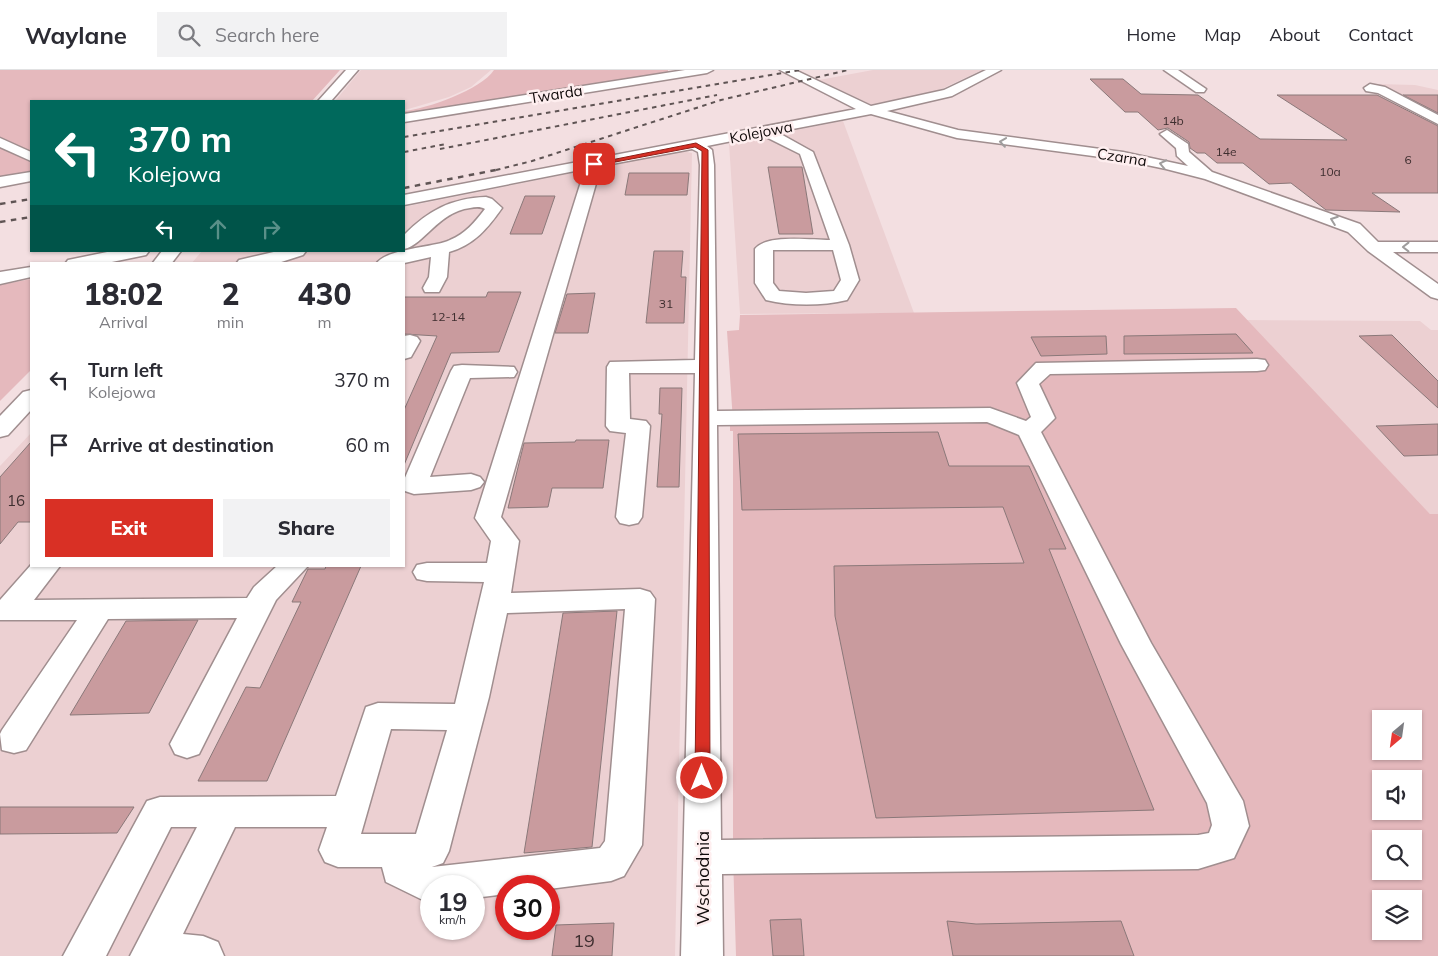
<!DOCTYPE html>
<html lang="en">
<head>
<meta charset="utf-8">
<style>
  :root { --surface:#fff; --page:#f2f2f3; --text:#2b2b33; --muted:#7c7c81; --line:#e1e1e2; --accent:#d93025 }
  body { margin:0; font-family:Mulish,sans-serif; background:var(--page); color:var(--text); height:100vh; display:flex; flex-direction:column; font-size:19px; white-space:nowrap }
  * { box-sizing:border-box; margin:0 }
  p { font-size:16px; color:var(--muted) }
  .icon { flex:none; width:28px; height:28px; fill:none; stroke:currentColor; stroke-width:2; stroke-linecap:round; stroke-linejoin:round }
  .map { position:relative; flex:1; overflow:hidden }
  .side { position:absolute; left:30px; top:192px; width:375px; height:305px; display:flex; flex-direction:column; background:var(--surface); border-radius:0px; box-shadow:0 1px 4px #0004 }
  .side>* { flex:none }
  .hud { position:absolute; left:30px; top:30px; width:375px; height:152px; border-radius:0px; box-shadow:0 1px 4px #0004; background:#00695c; color:#fff; overflow:hidden }
  .needle { width:32px; rotate:209deg }
  .controls { position:absolute; left:1372px; top:640px; display:grid; gap:10px }
  .controls a { display:grid; place-items:center; width:50px; height:50px; border-radius:0px; background:var(--surface); box-shadow:0 1px 4px #0004; font-size:25px }
  .speed { position:absolute; left:420px; top:805px; display:flex; gap:10px; font-size:25px; font-weight:700; text-align:center }
  .speed>* { display:grid; place-content:center; width:65px; height:65px; border-radius:50%; background:var(--surface); box-shadow:0 1px 4px #0004; line-height:1 }
  .speed small { font-size:12px; font-weight:400 }
  .speed .limit { border:8px solid #d22; background:#fff; color:#111 }
  .pin { position:absolute; display:grid; place-items:center; width:42px; height:42px; color:#fff; margin:-21px; border-radius:10px; box-shadow:0 2px 8px #0006 }
  .me { position:absolute; width:55px; margin:-28px; rotate:0deg; stroke-linejoin:round; filter:drop-shadow(0 0 4px #0008) }
  .turn { display:flex; align-items:center; gap:18px; height:105px; padding:0 15px; font-size:22px }
  .turn .icon { width:65px; height:65px; stroke-width:2.5 }
  .turn b { display:block; font-size:35px; line-height:42px }
  .lanes { display:flex; align-items:center; height:48px; padding:0 15px; background:#0003; justify-content:center; gap:25px; direction:ltr }
  .lanes .off { opacity:.35 }
  .eta { display:flex; justify-content:space-evenly; align-items:center; height:85px; text-align:center }
  .eta b { font-size:30px; font-weight:800; line-height:35px }
  .action { display:flex; gap:10px; margin-top:auto; padding:10px 15px }
  .action a { flex:1; height:58px; border-radius:0px; background:var(--accent); color:#fff; font-size:20px; font-weight:800; line-height:58px; text-align:center }
  .action a+a { background:var(--page); color:var(--text) }
  ul { padding:0; list-style:none }
  li { display:flex; align-items:center; gap:15px; height:65px; padding:0 15px }
  li div { flex:1 }
  li b { display:block; font-size:19px }
  li em { font-style:normal }
  header { display:flex; align-items:center; gap:30px; box-sizing:border-box; height:70px; padding:0 25px; background:var(--surface); border-bottom:1px solid var(--line) }
  header strong { font-size:24px }
  nav { display:flex; gap:28px; margin-inline-start:auto; font-size:18px }
  .search { width:350px; height:45px; background:var(--page); display:flex; align-items:center; gap:12px; box-sizing:border-box; padding:0 18px; border-radius:0px; color:var(--muted); font-size:19px }
  .map>svg:first-child { display:block }
  .built { fill:#ecd0d2; fill-rule:evenodd }
  .green { fill:#e5b9bd; fill-rule:evenodd }
  .building { fill:#c99b9e; stroke:#8a7879 }
  .lines { fill:none; stroke-linecap:round; stroke-linejoin:round }
  .minor-casing { stroke:#a08e8f; stroke-width:3 }
  .minor { fill:#fff; fill-rule:evenodd }
  .rail-far1 { stroke:#5f5454; stroke-width:2; stroke-dasharray:4.5 4.5; stroke-linecap:butt }
  .rail { stroke:#5f5454; stroke-width:2.5; stroke-dasharray:5.5 5.5; stroke-linecap:butt }
  .oneway { stroke:#9f9d9d }
  .route { fill:#d93025; stroke:#8d1f18 }
  .labels { text-anchor:middle; dominant-baseline:central; stroke-width:5; stroke-linejoin:round; paint-order:stroke }
  .far-number-label { font-size:12px; fill:#3e2e2f }
  .far-street-label { font-size:15px; fill:#100a0a; stroke:#feeeef }
  .number-label { font-size:15px; fill:#3e2e2f }
  .street-label { font-size:18px; fill:#100a0a; stroke:#feeeef }
  .near-number-label { font-size:18px; fill:#3e2e2f }
</style>
</head>
<body>
<header>
<strong>Waylane</strong>
<div class="search"><svg class="icon" aria-label="search" viewBox="0 0 24 24"><circle cx="10" cy="10" r="6"/><path d="M15 15l6 6"/></svg>Search here</div>
<nav><a>Home</a><a>Map</a><a>About</a><a>Contact</a></nav>
</header>
<div class="map">
<svg width="1438" height="886" viewBox="0 0 1438 886">
  <rect width="100%" height="100%" fill="#f3dfe1"/>
  <g class="built">
    <polygon points="361,0 491,0 471,17 449,27 405,40 404,31 335,31"/>
    <polygon points="873,0 982,0 937,21 874,36 819,10"/>
    <polygon points="1376,14 1415,15 1438,20 1438,46"/>
    <polygon points="843,51 914,243 740,244 729,73"/>
    <path d="M682 81 692 83 675 886H0V396L31 363V496H404V194H191L202 181H404V137ZM431 816H474V859H431ZM506 816H549V859H506Z"/>
    <polygon points="1246,250 1420,251 1431,260 1438,260 1438,444 1430,444"/>
  </g>
  <g class="green">
    <polygon points="0,0 340,0 312,31 31,31 31,103 0,108"/>
    <path d="M494 0H668V2L404 46V41C426 39 481 20 494 0Z"/>
    <polygon points="31,209 31,300 0,331 0,215"/>
    <path d="M1236 238 1430 444H1438V886H736L733 786V361H730V352H733L727 261 739 260 740 245ZM1381 649H1414V681H1381ZM1381 709H1414V741H1381ZM1381 769H1414V801H1381ZM1381 829H1414V861H1381Z"/>
  </g>
  <g class="building">
    <polygon points="1090,9 1123,9 1141,24 1198,25 1260,69 1347,70 1277,25 1377,25 1438,56 1438,123 1372,123 1400,142 1326,140 1291,113 1269,114 1243,93 1217,93 1205,83 1197,83 1190,78 1189,72 1168,58 1158,60 1138,42 1125,42"/>
    <polygon points="1403,25 1438,25 1438,43"/>
    <polygon points="768,97 802,97 813,164 779,164"/>
    <polygon points="629,103 689,103 687,125 625,125"/>
    <polygon points="525,126 555,126 542,164 510,164"/>
    <polygon points="654,181 683,181 681,207 686,207 684,253 646,253"/>
    <polygon points="488,222 521,222 499,282 451,283 404,395 404,340 437,266 404,264 404,227 486,227"/>
    <polygon points="595,223 588,263 555,263 567,224"/>
    <polygon points="1236,264 1253,283 1124,284 1124,266"/>
    <polygon points="1392,265 1438,311 1438,338 1359,266"/>
    <polygon points="1106,266 1107,284 1041,286 1031,267"/>
    <polygon points="660,318 682,318 679,417 657,417 662,344 659,344"/>
    <polygon points="1438,354 1438,385 1404,386 1376,356"/>
    <polygon points="938,362 949,396 1029,396 1066,479 1049,479 1154,740 876,748 835,546 834,496 1024,493 1003,437 742,440 738,364"/>
    <polygon points="576,370 609,370 603,418 552,418 548,437 508,438 524,373 575,372"/>
    <polygon points="31,372 31,452 18,452 0,474 0,407"/>
    <polygon points="326,496 361,496 267,711 198,711 246,617 260,618 301,532 292,532 308,499 325,499"/>
    <polygon points="617,541 592,777 524,783 563,543"/>
    <polygon points="198,550 149,643 70,645 126,551"/>
    <polygon points="0,737 134,737 117,763 0,764"/>
    <polygon points="801,849 804,886 773,886 770,850"/>
    <polygon points="947,851 976,854 1121,851 1134,886 953,886"/>
    <polygon points="614,853 612,886 552,886 556,855"/>
  </g>
  <g class="lines">
    <g class="minor-casing">
      <g id="minor">
        <polygon points="346,0 358,0 331,31 318,31"/>
        <polygon points="685,0 713,0 707,3 404,52 404,44"/>
        <path d="M780 0H795L871 36 944 20 986 0H1001L952 26 887 41 958 60 1123 82 1188 96 1177 86 1176 78 1160 64 1167 60 1188 74 1189 82 1212 102 1360 154 1378 172H1438V182H1393L1438 214V229L1431 227 1368 181 1348 162 1205 109 1166 99 1123 90 957 68 871 44 777 62 813 82 849 175 859 210 847 230C822 236 791 236 766 230L755 213V179C766 164 811 170 830 170L800 84 762 65 707 76 712 80 714 95 717 341 990 338 1026 351 1031 347 1017 313 1036 293 1257 289 1265 290 1268 295 1265 300 1257 301 1050 304 1039 314 1055 348 1041 362 1151 573 1243 731 1249 756 1234 788 1198 799 722 804 723 886H681L695 303H629L630 349 646 351 650 356 642 447 638 453 629 455 620 453 616 447 626 363 610 361 606 356 607 297 610 292 695 290 700 95 698 82 692 79 601 96 501 447 519 471 511 523 640 519 650 522 655 529 642 775 624 806 611 811 549 819V816H506V824L474 828V816H431V834L386 812 382 797H338L325 792 319 780 327 757H235L183 864 203 866 218 872 224 886H130L197 757H171L106 886H63L147 731 160 727 336 726 366 637 378 633 455 634 484 512 427 511 417 509 413 502 417 495 427 493H487L491 471 475 448 585 99 404 135V125L856 39ZM773 180H833L841 210 834 221 806 223 779 221 773 213ZM987 352 1019 365 1121 574 1207 733 1212 755 1209 763 1198 765 721 770 717 355ZM625 539 605 771 600 778 432 797 443 793 449 781 489 627 507 543ZM391 659 447 660 416 764H361Z"/>
        <polygon points="1164,0 1178,0 1206,19 1204,22 1196,22"/>
        <polygon points="1370,14 1385,17 1438,45 1438,54 1378,23 1366,21 1364,18"/>
        <polygon points="0,68 31,82 31,91 0,77"/>
        <polygon points="31,102 31,111 0,117 0,107"/>
        <path d="M486 127 492 129 502 138C488 158 474 175 449 182L447 207 439 222H425L423 218 429 207 431 187 400 194H376C387 178 433 178 450 170 465 164 475 152 485 139 480 136 475 137 470 138 438 142 424 175 404 179V165C428 141 451 128 486 127Z"/>
        <polygon points="112,181 149,181 146,185 102,194 65,194 68,190"/>
        <polygon points="162,181 181,181 171,194 152,194"/>
        <polygon points="278,181 306,181 303,185 275,194 236,194 239,190"/>
        <polygon points="31,197 31,207 0,214 0,202"/>
        <polygon points="410,265 417,267 420,271 411,287 404,289 404,266"/>
        <polygon points="462,295 514,297 517,302 514,307 470,308 430,407 471,404 480,407 484,412 480,417 471,420 414,424 405,421 404,410 451,301 454,296"/>
        <polygon points="31,320 31,340 8,365 0,367 0,346 23,322"/>
        <polygon points="31,495 60,496 34,530 247,528 254,517 277,496 308,496 276,530 199,684 187,688 175,684 170,674 237,548 108,549 26,680 14,683 2,680 0,664 2,660 77,550 0,550 0,530"/>
      </g>
    </g>
    <use href="#minor" class="minor"/>
    <g class="rail-far1">
      <polyline points="404,67 800,0"/>
      <polyline points="440,79 717,25"/>
      <polyline points="404,82 446,74"/>
      <polyline points="496,100 532,91 721,30 848,0"/>
    </g>
    <g class="rail">
      <polyline points="404,118 501,99"/>
      <polyline points="0,134 31,129"/>
      <polyline points="0,152 31,147"/>
    </g>
  </g>
  <defs><path id="oneway-chevron" d="M-2-3.5L2.5 0L-2 3.5" fill="none" stroke-width="1.6" stroke-linecap="round" stroke-linejoin="round" transform="scale(1.25)"/></defs>
  <g class="oneway">
    <use href="#oneway-chevron" transform="translate(1003 72) rotate(-172)"/>
    <use href="#oneway-chevron" transform="translate(1163 94) rotate(-168)"/>
    <use href="#oneway-chevron" transform="translate(1334 150) rotate(-160)"/>
    <use href="#oneway-chevron" transform="translate(1406 177) rotate(180)"/>
  </g>
  <polygon class="route" points="696,73 708,80 710,708 708,712 702,714 697,712 695,708 702,81 695,77 594,96 591,94"/>
  <g class="labels">
    <g class="far-number-label">
      <text x="1173" y="50">14b</text>
      <text x="1226" y="81">14e</text>
      <text x="1408" y="89">6</text>
      <text x="1330" y="101">10a</text>
      <text x="666" y="233">31</text>
      <text x="448" y="246">12-14</text>
    </g>
    <g class="far-street-label">
      <text transform="translate(556 24) rotate(-9)">Twarda</text>
      <text transform="translate(761 62) rotate(-11)">Kolejowa</text>
      <text transform="translate(1122 87) rotate(9)">Czarna</text>
    </g>
    <g class="number-label">
      <text x="16" y="430">16</text>
    </g>
    <g class="street-label">
      <text transform="translate(702 808) rotate(-90)">Wschodnia</text>
    </g>
    <g class="near-number-label">
      <text x="584" y="870">19</text>
    </g>
  </g>
</svg>
<div class="controls">
<a><svg class="needle" viewBox="-14 -14 28 28"><path d="M0-13l5 13h-10z" fill="#e53935"/><path d="M0 13l5-13h-10z" fill="#7c7c81"/></svg></a>
<a><svg class="icon" aria-label="sound" viewBox="0 0 24 24"><path d="M4 9h4l5-4v14l-5-4H4zM17 9q2 3 0 6"/></svg></a>
<a><svg class="icon" aria-label="search" viewBox="0 0 24 24"><circle cx="10" cy="10" r="6"/><path d="M15 15l6 6"/></svg></a>
<a><svg class="icon" aria-label="layers" viewBox="0 0 24 24"><path d="M12 4l9 5-9 5-9-5zM3 14l9 5 9-5"/></svg></a>
</div>
<div class="speed"><div>19<small>km/h</small></div><div class="limit">30</div></div>
<div class="pin" style="left:594px;top:94px;background:#d93025"><svg class="icon" aria-label="arrive" viewBox="0 0 24 24"><path d="M6 21V4h12l-3 4 3 4H6"/></svg></div>
<svg class="me" style="left:702px;top:708px" viewBox="-20 -20 40 40"><circle r="17" fill="#d93025" stroke="#fff" stroke-width="3"/><path d="M0-11L8 9 0 5-8 9z" fill="#fff"/></svg>
<div class="hud">
<div class="turn"><svg class="icon" aria-label="left" viewBox="0 0 24 24"><path d="M17 20v-9H6M10 6l-5 5 5 5"/></svg><div><b>370 m</b>Kolejowa</div></div>
<div class="lanes"><svg class="icon" aria-label="left" viewBox="0 0 24 24"><path d="M17 20v-9H6M10 6l-5 5 5 5"/></svg><svg class="icon off" aria-label="ahead" viewBox="0 0 24 24"><path d="M12 20V5M6 11l6-6 6 6"/></svg><svg class="icon off" aria-label="right" viewBox="0 0 24 24"><path d="M7 20v-9h11M14 6l5 5-5 5"/></svg></div>
</div>
<section class="side">
<div class="eta">
<div><b>18:02</b><p>Arrival</p></div>
<div><b>2</b><p>min</p></div>
<div><b>430</b><p>m</p></div>
</div>
<ul>
<li><svg class="icon" aria-label="left" viewBox="0 0 24 24"><path d="M17 20v-9H6M10 6l-5 5 5 5"/></svg><div><b>Turn left</b><p>Kolejowa</p></div><em>370 m</em></li>
<li><svg class="icon" aria-label="arrive" viewBox="0 0 24 24"><path d="M6 21V4h12l-3 4 3 4H6"/></svg><div><b>Arrive at destination</b></div><em>60 m</em></li>
</ul>
<div class="action"><a>Exit</a><a>Share</a></div>
</section>
</div>
</body>
</html>
